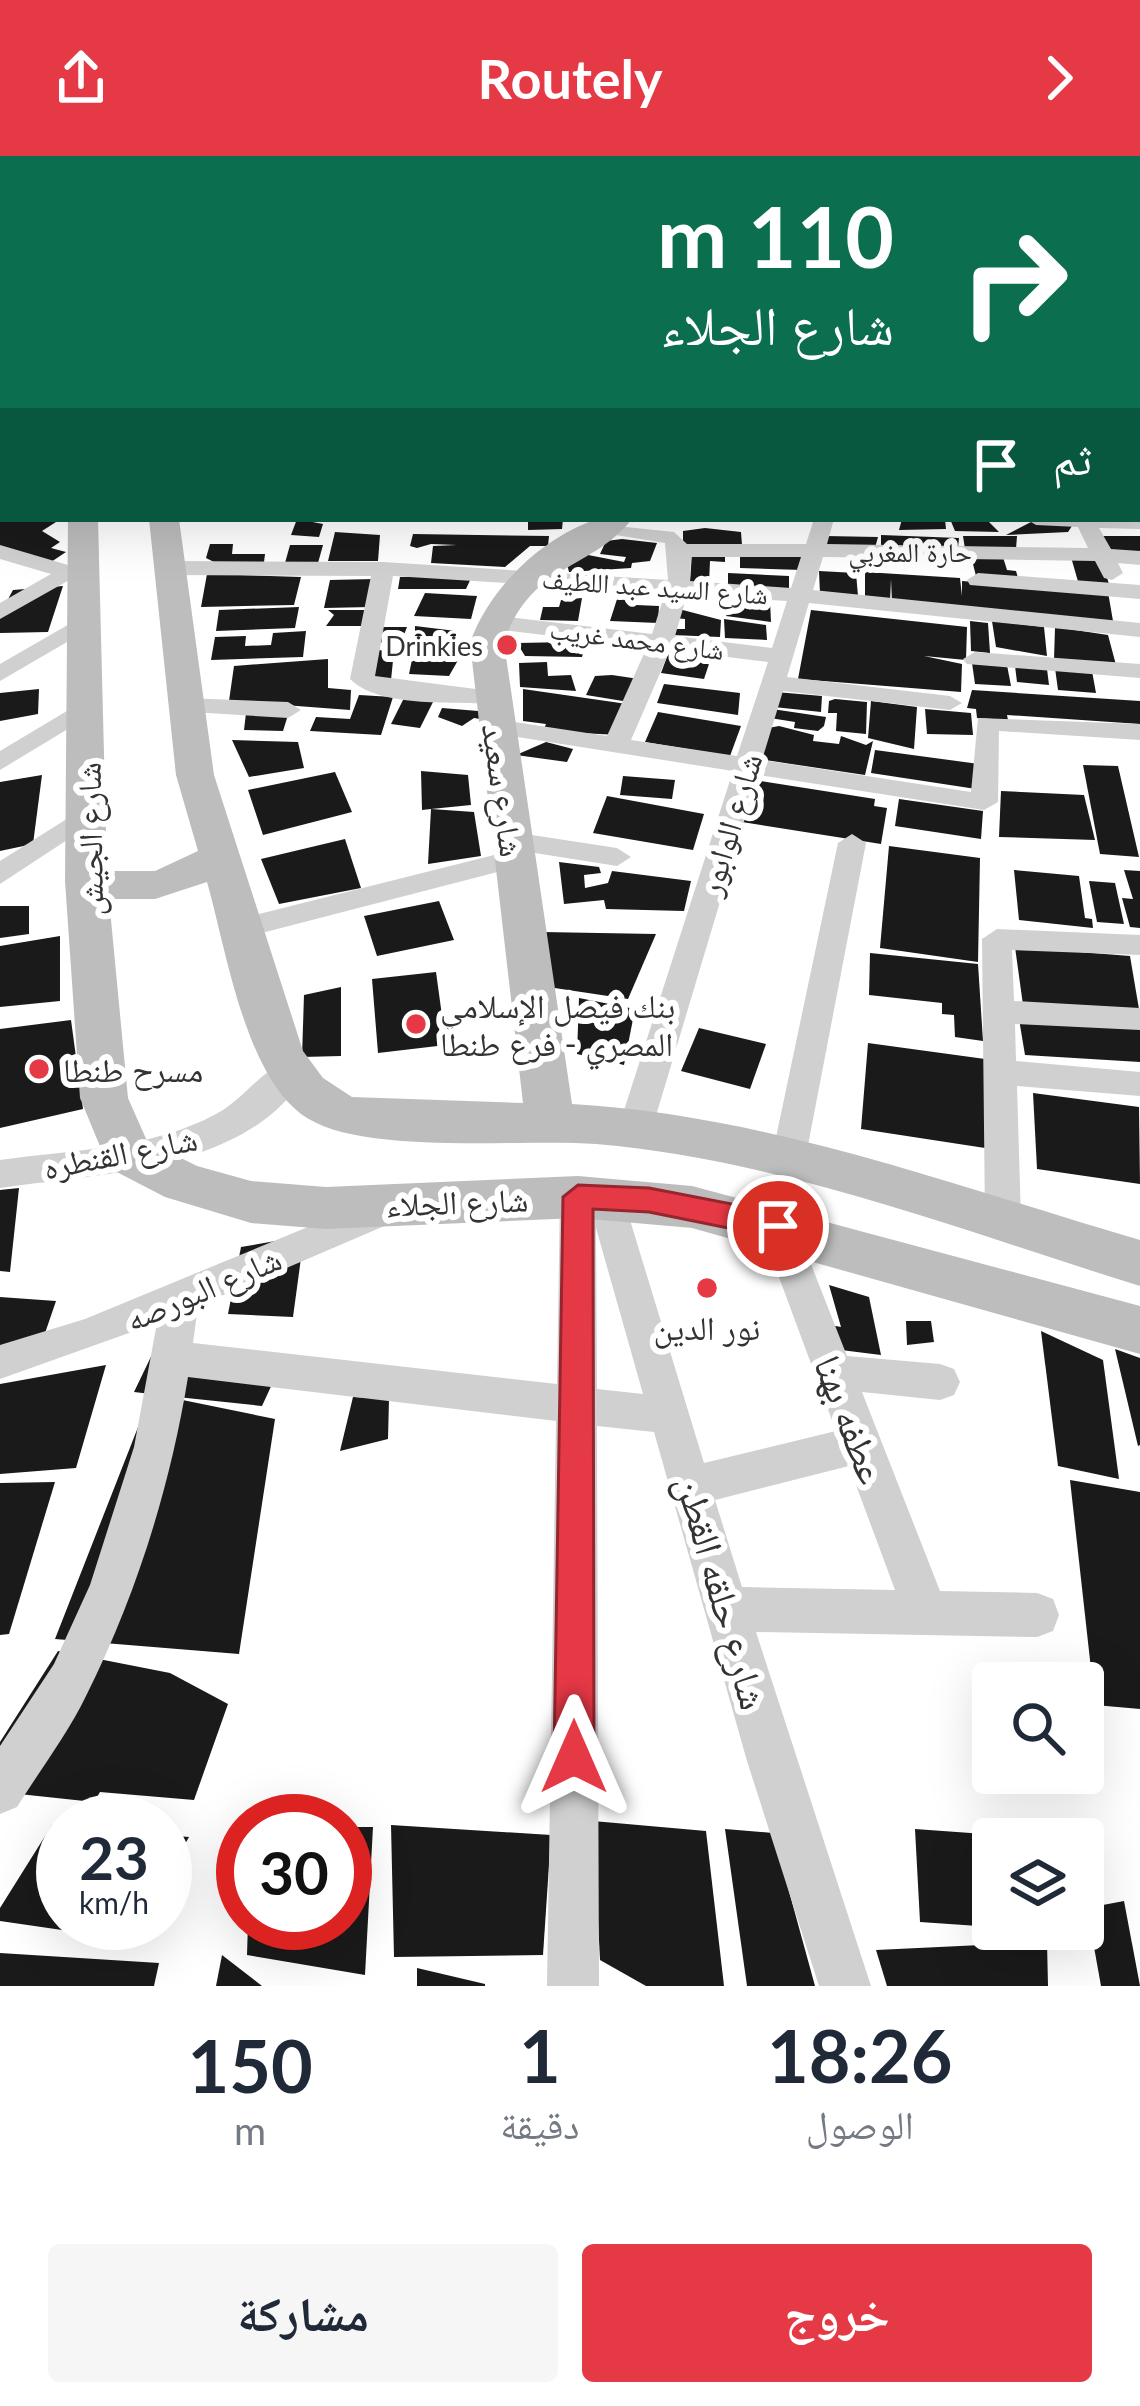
<!DOCTYPE html>
<html lang="ar">
<head>
<meta charset="utf-8">
<style>
  :root { --surface:#fff; --page:#f6f6f7; --text:#1f2937; --muted:#747a83; --accent:#e63946 }
  body { margin:0; font-family:Lato,"Noto Naskh Arabic",sans-serif; background:var(--page); color:var(--text); direction:rtl; height:100vh; display:flex; flex-direction:column; font-size:45px; white-space:nowrap }
  * { box-sizing:border-box; margin:0 }
  p { font-size:39px; color:var(--muted) }
  .icon { flex:none; width:66px; height:66px; fill:none; stroke:currentColor; stroke-width:2; stroke-linecap:round; stroke-linejoin:round }
  .map { position:relative; height:1830px; overflow:hidden; direction:ltr }
  .drawer { display:flex; flex-direction:column; background:var(--surface); flex:1 }
  .drawer>* { flex:none }
  .guide { position:absolute; left:0px; top:0px; width:1140px; height:366px; box-shadow:0 12px 48px #0002; direction:rtl; background:#0b6e4f; color:#fff; overflow:hidden }
  .buttons { position:absolute; left:972px; top:1506px; display:grid; gap:24px }
  .buttons a { display:grid; place-items:center; width:132px; height:132px; border-radius:12px; background:var(--surface); box-shadow:0 12px 48px #0002; font-size:60px }
  .speed { position:absolute; left:36px; top:1638px; display:flex; gap:24px; font-size:60px; font-weight:700; text-align:center }
  .speed>* { display:grid; place-content:center; width:156px; height:156px; border-radius:50%; background:var(--surface); box-shadow:0 12px 48px #0002; line-height:1 }
  .speed small { font-size:30px; font-weight:400 }
  .speed .limit { border:18px solid #d22; background:#fff; color:#111 }
  .pin { position:absolute; display:grid; place-items:center; width:102px; height:102px; color:#fff; margin:-51px; border:6px solid #fff; border-radius:50%; box-shadow:0 3px 12px #0007 }
  .me { position:absolute; width:132px; margin:-66px; rotate:0deg; stroke-linejoin:round; filter:drop-shadow(0 0 9px #0008) }
  .turn { display:flex; align-items:center; gap:42px; height:252px; padding:0 48px; font-size:54px }
  .turn .icon { width:156px; height:156px; stroke-width:2.5 }
  .turn b { display:block; font-size:84px; line-height:102px }
  .then { display:flex; align-items:center; height:114px; padding:0 48px; background:#0003; gap:24px; font-size:45px }
  .eta { display:flex; justify-content:space-evenly; align-items:center; height:204px; text-align:center }
  .eta b { font-size:72px; font-weight:700; line-height:84px }
  .action { display:flex; gap:24px; margin-top:auto; padding:24px 48px }
  .action a { flex:1; height:138px; border-radius:12px; background:var(--accent); color:#fff; font-size:48px; font-weight:700; line-height:138px; text-align:center }
  .action a+a { background:var(--page); color:var(--text) }
  header { display:flex; justify-content:space-between; align-items:center; height:156px; padding:0 48px; background:var(--accent); color:#fff; font-size:54px; font-weight:700 }
  .map>svg:first-child { display:block }
  .building { fill:#1a1a1a }
  .lines { fill:none; stroke-linecap:round; stroke-linejoin:round }
  .street { fill:#d0d0d0; fill-rule:evenodd }
  .secondary { fill:#bdbdbd; fill-rule:evenodd }
  .route { fill:#e63946; stroke:#96252e; stroke-width:3 }
  .poi-dot { fill:#e63946; stroke:#fff; stroke-width:4.5 }
  .labels { text-anchor:middle; dominant-baseline:central; stroke-width:12; stroke-linejoin:round; paint-order:stroke }
  .far-street-label { font-size:27px; fill:#333; stroke:#fff }
  .far-poi-label { font-size:27px; fill:#333; stroke:#fff; text-anchor:end }
  .street-label { font-size:33px; fill:#333; stroke:#fff }
  .poi-label { font-size:33px; fill:#333; stroke:#fff; text-anchor:start }
  .near-street-label { font-size:39px; fill:#333; stroke:#fff }
</style>
</head>
<body>
<header><svg class="icon" aria-label="forward" viewBox="0 0 24 24"><path d="M9 5l7 7-7 7"/></svg>Routely<svg class="icon" aria-label="share" viewBox="0 0 24 24"><path d="M12 15V3M7 8l5-5 5 5M5 13v7h14v-7"/></svg></header>
<div class="map">
<svg width="1140" height="1830" viewBox="0 0 1140 1830">
  <rect width="100%" height="100%" fill="#fff"/>
  <g class="building">
    <polygon points="0,363 56,366 42,375 60,386 51,392 66,396 51,406 0,392"/>
    <polygon points="297,363 323,368 319,381 291,379"/>
    <polygon points="528,363 563,363 562,373 528,374"/>
    <polygon points="902,363 945,363 946,373 899,374"/>
    <polygon points="950,363 986,363 999,376 955,375"/>
    <polygon points="1031,366 1072,370 1068,376 1006,379"/>
    <polygon points="705,372 741,376 742,389 683,388 683,375"/>
    <polygon points="335,376 380,379 378,405 328,405"/>
    <polygon points="413,378 549,380 548,390 530,390 505,411 431,407 433,390 457,389 431,388 417,392 410,390"/>
    <polygon points="881,379 959,382 958,392 881,391"/>
    <polygon points="825,380 878,381 875,392 826,389"/>
    <polygon points="963,380 1017,380 1016,393 965,393"/>
    <polygon points="1100,380 1140,380 1140,396 1109,395"/>
    <polygon points="622,383 657,387 650,405 632,407 631,412 569,416 567,408 583,398 624,406 626,401 600,398 606,385"/>
    <polygon points="210,388 233,388 232,398 265,398 264,406 214,406 206,402"/>
    <polygon points="290,389 323,389 318,407 285,407"/>
    <polygon points="970,396 1002,398 1007,414 1016,415 1018,422 976,420"/>
    <polygon points="692,397 725,399 725,406 710,405 709,427 690,426"/>
    <polygon points="740,398 801,400 802,414 740,412"/>
    <polygon points="1071,401 1101,403 1110,431 1079,429"/>
    <polygon points="819,415 856,417 858,440 820,438"/>
    <polygon points="865,416 960,422 962,440 962,425 1108,436 1113,465 892,447 891,423 890,447 865,444"/>
    <polygon points="728,417 789,420 789,434 728,432"/>
    <polygon points="207,418 301,421 294,449 201,451"/>
    <polygon points="472,420 466,433 398,433 400,421"/>
    <polygon points="375,423 371,451 324,452 330,424"/>
    <polygon points="63,430 48,476 0,477 0,458 13,434"/>
    <polygon points="425,437 477,440 471,463 414,460"/>
    <polygon points="726,439 770,445 771,466 726,460"/>
    <polygon points="618,440 637,441 636,449 659,450 658,467 610,465"/>
    <polygon points="582,442 578,465 540,464 543,451 559,451 561,444"/>
    <polygon points="299,451 295,472 216,475 219,454"/>
    <polygon points="675,452 721,464 720,481 672,479 672,473 685,473 685,463 674,462"/>
    <polygon points="328,454 370,454 368,470 326,470 334,459"/>
    <polygon points="811,454 967,471 966,504 924,500 962,508 961,536 798,523"/>
    <polygon points="724,463 766,469 767,484 725,482"/>
    <polygon points="970,465 988,467 990,497 971,495"/>
    <polygon points="992,465 1044,471 1047,500 996,491"/>
    <polygon points="415,470 456,475 456,494 415,489"/>
    <polygon points="375,471 407,471 402,484 412,484 411,495 373,484"/>
    <polygon points="1055,471 1108,479 1116,509 1054,503"/>
    <polygon points="306,475 303,501 211,504 215,481 246,480 245,490 271,489 273,477"/>
    <polygon points="570,486 567,488 585,491 582,501 525,500 517,487"/>
    <polygon points="671,490 713,496 704,523 661,517"/>
    <polygon points="376,494 394,495 391,524 372,521"/>
    <polygon points="414,494 461,499 449,520 409,518"/>
    <polygon points="328,503 328,532 351,534 350,554 229,545 234,510"/>
    <polygon points="547,506 548,520 571,519 576,535 520,531 519,507"/>
    <polygon points="972,507 1007,509 1011,530 975,528"/>
    <polygon points="1015,510 1047,513 1049,529 1017,526"/>
    <polygon points="1055,512 1092,515 1096,537 1058,534"/>
    <polygon points="612,519 639,523 629,546 586,539 595,520"/>
    <polygon points="664,528 740,537 738,559 657,547"/>
    <polygon points="39,533 38,558 0,565 0,537"/>
    <polygon points="523,533 627,548 618,579 543,575 546,568 523,565"/>
    <polygon points="972,534 1140,545 1140,568 1007,559 1008,564 977,562 976,553 967,552"/>
    <polygon points="776,536 822,540 821,556 774,551"/>
    <polygon points="359,539 393,541 381,579 310,575 316,561 350,563"/>
    <polygon points="405,540 434,544 420,572 391,568"/>
    <polygon points="835,543 867,546 866,578 836,575 837,557 828,557 829,545"/>
    <polygon points="871,545 917,551 914,593 868,582"/>
    <polygon points="442,552 490,556 487,564 474,562 462,570 438,561"/>
    <polygon points="772,553 826,561 824,570 818,575 794,572 795,566 770,562"/>
    <polygon points="925,553 971,557 973,579 927,578"/>
    <polygon points="658,556 741,570 730,600 645,586"/>
    <polygon points="246,557 288,559 283,575 244,574"/>
    <polygon points="779,570 814,579 813,585 839,588 841,580 866,589 873,585 865,619 758,603 768,572"/>
    <polygon points="232,584 298,586 304,612 249,621"/>
    <polygon points="546,586 573,593 567,606 516,599"/>
    <polygon points="875,594 979,608 976,633 871,617"/>
    <polygon points="1083,609 1118,610 1139,701 1100,698"/>
    <polygon points="421,615 468,619 471,649 431,653 474,656 481,700 428,708 431,653 422,654"/>
    <polygon points="335,616 352,656 263,679 248,634"/>
    <polygon points="42,619 33,688 0,695 0,626"/>
    <polygon points="623,620 675,624 672,643 620,639"/>
    <polygon points="754,624 875,643 874,650 887,652 881,688 742,666"/>
    <polygon points="1001,635 1084,639 1095,684 999,681"/>
    <polygon points="607,640 704,658 693,694 593,677"/>
    <polygon points="899,643 983,655 981,683 895,670"/>
    <polygon points="345,683 361,732 279,748 261,703"/>
    <polygon points="889,690 980,702 978,806 880,792"/>
    <polygon points="559,706 599,711 601,717 584,719 585,732 608,727 612,715 691,725 684,755 606,753 604,744 564,748"/>
    <polygon points="1014,714 1079,720 1085,762 1092,763 1093,772 1019,764"/>
    <polygon points="1124,714 1140,715 1140,772 1130,771 1122,742 1133,743"/>
    <polygon points="1089,725 1115,727 1124,768 1097,766"/>
    <polygon points="439,745 454,784 377,800 364,760"/>
    <polygon points="0,750 29,750 29,778 0,782"/>
    <polygon points="542,776 656,778 628,843 548,831"/>
    <polygon points="60,780 60,845 0,851 0,790"/>
    <polygon points="1015,791 1130,800 1140,859 1023,849"/>
    <polygon points="870,797 978,808 983,885 955,881 954,859 942,858 942,847 869,839"/>
    <polygon points="436,816 446,889 378,897 372,823"/>
    <polygon points="341,831 341,900 302,901 304,839"/>
    <polygon points="579,842 635,853 624,909 577,898"/>
    <polygon points="1019,863 1140,871 1140,906 1025,899"/>
    <polygon points="71,864 83,953 0,972 0,873"/>
    <polygon points="699,872 766,888 750,933 681,915"/>
    <polygon points="868,887 985,903 985,992 861,973"/>
    <polygon points="1033,937 1139,951 1140,1028 1037,1013"/>
    <polygon points="19,1032 10,1116 0,1115 0,1034"/>
    <polygon points="304,1080 293,1161 228,1158 241,1091"/>
    <polygon points="829,1129 869,1141 881,1199 833,1193 825,1168 841,1171"/>
    <polygon points="0,1141 56,1145 42,1186 0,1192"/>
    <polygon points="906,1165 931,1165 934,1186 907,1189"/>
    <polygon points="1041,1175 1103,1204 1119,1323 1058,1310"/>
    <polygon points="159,1184 285,1200 262,1250 158,1239 275,1263 239,1498 55,1483 151,1238 134,1236"/>
    <polygon points="1115,1193 1140,1202 1140,1289 1138,1290"/>
    <polygon points="106,1209 76,1312 0,1318 0,1228"/>
    <polygon points="353,1241 389,1243 388,1283 340,1295"/>
    <polygon points="1070,1324 1140,1336 1140,1553 1095,1549"/>
    <polygon points="55,1326 9,1478 0,1479 0,1327"/>
    <polygon points="58,1495 170,1517 228,1548 194,1644 100,1636 94,1646 0,1636 0,1586"/>
    <polygon points="593,1665 706,1675 724,1830 646,1830 600,1804"/>
    <polygon points="52,1669 63,1670 63,1767 140,1767 131,1784 0,1765 0,1752"/>
    <polygon points="391,1669 551,1679 543,1799 394,1801"/>
    <polygon points="345,1671 373,1671 365,1819 247,1799 248,1767 345,1767"/>
    <polygon points="725,1673 773,1677 815,1830 747,1830"/>
    <polygon points="915,1673 1012,1680 993,1683 993,1771 920,1766"/>
    <polygon points="165,1679 189,1681 165,1723"/>
    <polygon points="1124,1745 1140,1830 1101,1830 1087,1752"/>
    <polygon points="1047,1786 1048,1830 887,1830 876,1794"/>
    <polygon points="0,1797 159,1807 154,1830 0,1830"/>
    <polygon points="222,1799 262,1830 216,1830"/>
    <polygon points="417,1812 485,1828 485,1830 417,1830"/>
  </g>
  <g class="lines">
    <g class="street">
      <polygon points="301,0 315,0 300,3"/>
      <rect x="356" y="0" width="14" height="3"/>
      <rect x="436" y="0" width="14" height="3"/>
      <polygon points="761,0 775,0 777,3 763,3"/>
      <polygon points="844,0 858,0 860,3 846,3"/>
      <polygon points="944,0 958,0 960,3 946,3"/>
      <polygon points="1054,0 1068,0 1070,3 1056,3"/>
      <rect x="1137" y="7" width="3" height="8"/>
      <rect x="0" y="25" width="3" height="8"/>
      <rect x="0" y="53" width="3" height="8"/>
      <rect x="0" y="80" width="3" height="8"/>
      <polygon points="1137,85 1140,86 1140,99 1137,98"/>
      <polygon points="3,114 3,124 0,125 0,115"/>
      <rect x="1137" y="141" width="3" height="10"/>
      <rect x="0" y="183" width="3" height="10"/>
      <rect x="1137" y="189" width="3" height="10"/>
      <rect x="1137" y="224" width="3" height="10"/>
      <rect x="0" y="250" width="3" height="12"/>
      <rect x="1137" y="252" width="3" height="12"/>
      <rect x="1137" y="297" width="3" height="12"/>
      <polygon points="3,315 3,327 0,328 0,316"/>
      <rect x="1137" y="328" width="3" height="12"/>
      <path d="M1140 361V373L1099 372 1111 393 1140 395V409L1118 407 1123 417 1112 424 1104 422 1095 405 823 401 813 434 1140 467V481L809 447 787 521 950 540 962 547 950 554 783 535 762 604 971 636 978 562 1140 568V584L999 575 998 646 984 654 758 619 652 973 647 982H623L618 973 733 615 486 576 482 571 495 563 607 580 647 491 492 473 480 466 492 459 652 478 665 437 393 420 375 520 499 536V546L490 548C451 545 379 552 350 523L371 420 169 419 158 412 169 405 383 406 668 424 665 387 597 376V368L674 376 687 388H806L814 363H834L827 388 1088 392 1078 371 1036 369 1026 363ZM691 401H801L791 432 690 425ZM687 439 787 445 772 492 675 480ZM670 494 768 506 737 600 631 584Z"/>
      <polygon points="0,389 68,409 85,402 96,409 0,463 0,447 51,418 0,403"/>
      <polygon points="978,417 1140,429 1140,443 970,429 967,424"/>
      <polygon points="78,463 98,468 0,525 0,508"/>
      <polygon points="975,496 1140,508 1140,522 967,508 963,503"/>
      <polygon points="184,542 288,546 301,554 288,562 175,555 175,545"/>
      <polygon points="87,543 96,546 96,556 0,614 0,595"/>
      <polygon points="89,649 99,651 99,663 0,728 0,705"/>
      <polygon points="512,676 617,692 631,701 617,710 516,694 528,703 524,709 239,783 224,773 239,763 514,694 498,685"/>
      <polygon points="852,678 866,687 805,1005 800,1015 776,1015 771,1005 838,687"/>
      <polygon points="997,773 1140,779 1140,799 1012,794 1014,845 1140,852 1140,874 1015,868 1016,905 1140,916 1140,940 1017,930 1021,1064 1016,1074 1003,1079 990,1074 985,1064 982,783"/>
      <path d="M290 904 302 907 307 916C251 1015 98 1018 0 1032V1004C71 994 152 993 216 958 243 944 263 912 290 904Z"/>
      <path d="M578 1027 592 1032 605 1027 618 1031 623 1041 704 1307 836 1275 760 1070 765 1059 778 1055 791 1059 796 1070 847 1200 940 1208 954 1213 960 1226 954 1239 940 1244 862 1236 940 1435 1037 1437 1053 1443 1059 1459 1053 1475 1037 1481 756 1476 871 1830H819L747 1605 654 1276 597 1270 599 1830H547L556 1265 188 1221C170 1332 136 1440 86 1540 67 1579 40 1614 17 1651L0 1658V1590L54 1508 90 1429 134 1291 157 1167 0 1223V1189L85 1163 383 1040 396 1045 401 1055 396 1065 198 1150 193 1187 557 1228 560 1041 565 1031ZM596 1072 643 1238 597 1233ZM849 1310 895 1434 742 1431 715 1344Z"/>
    </g>
    <g class="secondary">
      <polygon points="76,0 94,0 95,3 75,3"/>
      <polygon points="128,0 146,0 147,3 127,3"/>
      <polygon points="646,0 664,0 666,3 646,3"/>
      <rect x="1137" y="60" width="3" height="12"/>
      <path d="M68 363H98L107 715H155L198 695 176 619 149 363H179L214 619 303 895 323 922 352 941 523 947 470 487C488 434 541 382 595 364 605 360 621 363 632 363 591 415 530 407 504 487L572 948C768 959 954 1030 1140 1084V1130C962 1075 783 1004 596 988 521 982 358 1001 301 958 244 915 226 792 207 726L155 743H109L128 942 147 985 197 1010 251 1025 326 1031 578 1020 692 1030 1140 1150V1198L692 1072 578 1062 326 1073 251 1067 165 1041 109 1012 80 942 65 725Z"/>
    </g>
  </g>
  <polygon class="route" points="578,1029 649,1032 778,1057 793,1070 778,1082 649,1056 593,1053 594,1601 588,1615 574,1621 560,1615 554,1601 563,1041"/>
  <g class="poi-dot">
    <circle cx="507" cy="489" r="12"/>
    <circle cx="416" cy="868" r="12"/>
    <circle cx="39" cy="913" r="12"/>
    <circle cx="707" cy="1132" r="12"/>
  </g>
  <g class="labels">
    <g class="far-street-label">
      <text x="910" y="395">حارة المغربي</text>
      <text transform="translate(655 430) rotate(4)">شارع السيد عبد اللطيف</text>
      <text transform="translate(637 483) rotate(7)">شارع محمد غريب</text>
    </g>
    <g class="far-poi-label">
      <text x="483" y="489">Drinkies</text>
    </g>
    <g class="street-label">
      <text transform="translate(504 634) rotate(82)">شارع سعيد</text>
      <text transform="translate(729 668) rotate(-73)">شارع الوابور</text>
      <text transform="translate(89 683) rotate(-91)">شارع الجيش</text>
      <text transform="translate(120 996) rotate(-11)">شارع القنطره</text>
      <text transform="translate(457 1045) rotate(-2)">شارع الجلاء</text>
      <text transform="translate(203 1132) rotate(-23)">شارع البورصه</text>
    </g>
    <g class="poi-label">
      <text x="440" y="849">بنك فيصل الإسلامي<tspan x="440" dy="38">المصري - فرع طنطا</tspan></text>
      <text x="63" y="913">مسرح طنطا</text>
      <text x="707" y="1171" text-anchor="middle">نور الدين</text>
    </g>
    <g class="near-street-label">
      <text transform="translate(851 1263) rotate(69)">عطفه بهنا</text>
      <text transform="translate(723 1436) rotate(74)">شارع حلقه القطن</text>
    </g>
  </g>
</svg>
<div class="buttons">
<a><svg class="icon" aria-label="search" viewBox="0 0 24 24"><circle cx="10" cy="10" r="6"/><path d="M15 15l6 6"/></svg></a>
<a><svg class="icon" aria-label="layers" viewBox="0 0 24 24"><path d="M12 4l9 5-9 5-9-5zM3 14l9 5 9-5"/></svg></a>
</div>
<div class="speed"><div>23<small>km/h</small></div><div class="limit">30</div></div>
<div class="pin" style="left:778px;top:1070px;background:#d93025"><svg class="icon" aria-label="arrive" viewBox="0 0 24 24"><path d="M6 21V4h12l-3 4 3 4H6"/></svg></div>
<svg class="me" style="left:574px;top:1601px" viewBox="-20 -20 40 40"><path d="M0-17L14 15 0 8-14 15z" fill="#e63946" stroke="#fff" stroke-width="4"/></svg>
<div class="guide">
<div class="turn"><svg class="icon" aria-label="right" viewBox="0 0 24 24"><path d="M7 20v-9h11M14 6l5 5-5 5"/></svg><div><b>110 m</b>شارع الجلاء</div></div>
<div class="then">ثم<svg class="icon" aria-label="arrive" viewBox="0 0 24 24"><path d="M6 21V4h12l-3 4 3 4H6"/></svg></div>
</div>
</div>
<section class="drawer">
<div class="eta">
<div><b>18:26</b><p>الوصول</p></div>
<div><b>1</b><p>دقيقة</p></div>
<div><b>150</b><p>m</p></div>
</div>
<div class="action"><a>خروج</a><a>مشاركة</a></div>
</section>
</body>
</html>
